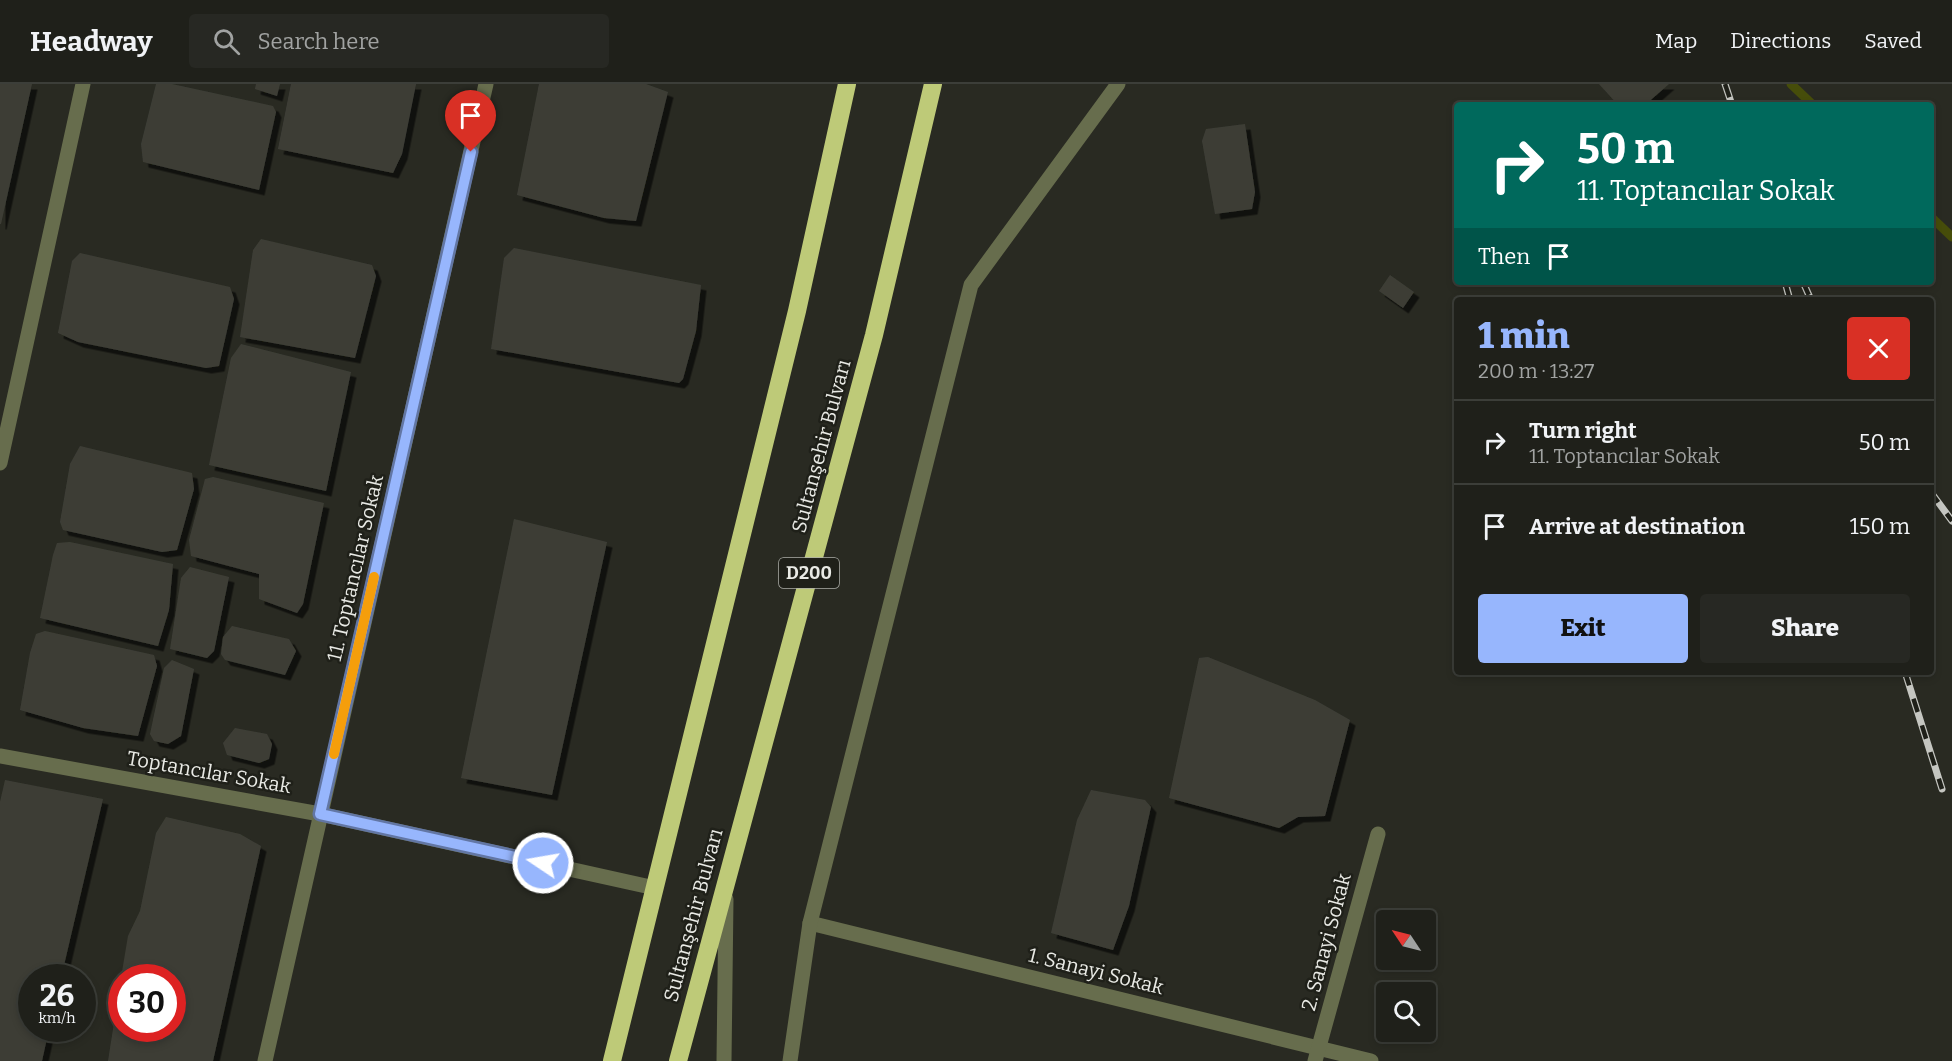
<!DOCTYPE html>
<html lang="en">
<head>
<meta charset="utf-8">
<style>
  :root { --surface:#1f201a; --page:#272823; --text:#f1f3f6; --muted:#a1a3a2; --line:#3c3e39; --accent:#97b6fd }
  body { margin:0; font-family:Bitter,serif; background:var(--page); color:var(--text); height:100vh; display:flex; flex-direction:column; font-size:22px; white-space:nowrap }
  * { box-sizing:border-box; margin:0 }
  p { font-size:20px; color:var(--muted) }
  .icon { flex:none; width:33px; height:33px; fill:none; stroke:currentColor; stroke-width:2; stroke-linecap:round; stroke-linejoin:round }
  .map { position:relative; flex:1; overflow:hidden }
  .details { position:absolute; left:1454px; top:213px; width:480px; height:378px; display:flex; flex-direction:column; background:var(--surface); border-radius:6px; box-shadow:0 3px 9px #0003,0 0 0 2px var(--line) }
  .details>* { flex:none }
  .banner { position:absolute; left:1454px; top:18px; width:480px; height:183px; border-radius:6px; box-shadow:0 3px 9px #0003,0 0 0 2px var(--line); background:#00695c; color:#fff; overflow:hidden }
  .needle { width:39px; rotate:305deg }
  .controls { position:absolute; left:1376px; top:826px; display:grid; gap:12px }
  .controls a { display:grid; place-items:center; width:60px; height:60px; border-radius:6px; background:var(--surface); box-shadow:0 3px 9px #0003,0 0 0 2px var(--line); font-size:30px }
  .speed { position:absolute; left:18px; top:880px; display:flex; gap:12px; font-size:30px; font-weight:700; text-align:center }
  .speed>* { display:grid; place-content:center; width:78px; height:78px; border-radius:50%; background:var(--surface); box-shadow:0 3px 9px #0003,0 0 0 2px var(--line); line-height:1 }
  .speed small { font-size:15px; font-weight:400 }
  .speed .limit { border:9px solid #d22; background:#fff; color:#111 }
  .pin { position:absolute; display:grid; place-items:center; width:51px; height:51px; color:#fff; margin:-62px -26px; border-radius:50% 50% 50% 0; rotate:-45deg; box-shadow:0 0 6px #0007 }
  .pin .icon { rotate:45deg }
  .me { position:absolute; width:66px; margin:-33px; rotate:282deg; stroke-linejoin:round; filter:drop-shadow(0 0 4px #0008) }
  .turn { display:flex; align-items:center; gap:21px; height:126px; padding:0 24px; font-size:27px }
  .turn .icon { width:78px; height:78px; stroke-width:2.5 }
  .turn b { display:block; font-size:42px; line-height:51px }
  .then { display:flex; align-items:center; height:57px; padding:0 24px; background:#0003; gap:12px; font-size:22px }
  .round { display:grid; place-items:center; flex:none; width:63px; height:63px; border-radius:6px; background:var(--page) }
  .overview { display:flex; align-items:center; justify-content:space-between; height:102px; padding:0 24px }
  h1 { font-size:36px; font-weight:800; line-height:45px; color:var(--accent) }
  .cta { display:flex; gap:12px; margin-top:auto; padding:12px 24px }
  .cta a { flex:1; height:69px; border-radius:6px; background:var(--accent); color:#111; font-size:24px; font-weight:800; line-height:69px; text-align:center }
  .cta a+a { background:var(--page); color:var(--text) }
  ul { padding:0; list-style:none }
  li { display:flex; align-items:center; gap:18px; height:84px; padding:0 24px; border-top:2px solid var(--line) }
  li div { flex:1 }
  li b { display:block; font-size:22px }
  li em { font-style:normal }
  header { display:flex; align-items:center; gap:36px; box-sizing:border-box; height:84px; padding:0 30px; background:var(--surface); border-bottom:2px solid var(--line) }
  header strong { font-size:28px }
  nav { display:flex; gap:33px; margin-inline-start:auto; font-size:21px }
  .search { width:420px; height:54px; background:var(--page); display:flex; align-items:center; gap:15px; box-sizing:border-box; padding:0 21px; border-radius:6px; color:var(--muted); font-size:22px }
  .map>svg:first-child { display:block }
  .lines { fill:none; stroke-linecap:round; stroke-linejoin:round }
  .stream { stroke:#464d0a; stroke-width:9 }
  .building { fill:#3d3e36; filter:url(#shadow) }
  .minor { stroke:#676d4d; stroke-width:15 }
  .highway { stroke:#beca78; stroke-width:18 }
  .rail-casing { stroke:#c5c6c1; stroke-width:7 }
  .rail { stroke:#1f2019; stroke-width:4.5; stroke-dasharray:14; stroke-linecap:butt }
  .route-casing { stroke:#6276a4; stroke-width:15 }
  .route { stroke:#97b6fd; stroke-width:10 }
  .slow { stroke:#f59e0b; stroke-width:10 }
  .labels { text-anchor:middle; dominant-baseline:central; stroke-width:5; stroke-linejoin:round; paint-order:stroke }
  .shield { fill:#1f2019; stroke:#acada8; stroke-width:1.5 }
  .shield-label { font-size:18px; font-weight:bold; fill:#e9eae5 }
  .street-label { font-size:20px; fill:#e9eae5; stroke:#1f2019 }
</style>
</head>
<body>
<header>
<strong>Headway</strong>
<div class="search"><svg class="icon" aria-label="search" viewBox="0 0 24 24"><circle cx="10" cy="10" r="6"/><path d="M15 15l6 6"/></svg>Search here</div>
<nav><a>Map</a><a>Directions</a><a>Saved</a></nav>
</header>
<div class="map">
<svg width="1952" height="977" viewBox="0 0 1952 977">
  <defs>
    <filter id="shadow"><feDropShadow dx="5.5" dy="5.5" stdDeviation="0" flood-color="#0009"/></filter>
  </defs>
  <rect width="100%" height="100%" fill="#292a22"/>
  <g class="lines">
    <g class="stream">
      <polyline points="1791,0 1813,21"/>
      <polyline points="1930,132 1952,153"/>
    </g>
  </g>
  <g class="building">
    <polygon points="0,0 32,0 1,140 0,140"/>
    <polygon points="156,0 172,0 273,22 276,28 259,106 143,78 141,60"/>
    <polygon points="256,0 280,0 277,12 255,5"/>
    <polygon points="291,0 416,0 402,70 393,89 278,65"/>
    <polygon points="539,0 646,0 668,8 636,137 604,134 517,111"/>
    <polygon points="1599,0 1669,0 1645,21 1618,21"/>
    <polygon points="1245,40 1255,108 1252,125 1215,130 1202,57 1206,45"/>
    <polygon points="261,155 372,181 376,192 355,274 240,253 253,166"/>
    <polygon points="514,164 701,201 696,247 683,295 679,299 491,265 504,174"/>
    <polygon points="80,169 230,203 234,215 219,282 206,284 78,258 58,249 72,177"/>
    <polygon points="1390,191 1414,208 1403,224 1379,207"/>
    <polygon points="241,260 351,288 326,407 209,381 231,274"/>
    <polygon points="80,362 192,389 194,405 177,466 162,468 63,446 60,438 70,380"/>
    <polygon points="213,393 324,419 303,520 297,529 259,515 259,490 191,472 189,456 205,395"/>
    <polygon points="514,435 607,458 552,711 461,694"/>
    <polygon points="70,458 173,480 169,526 158,562 40,534 53,471 57,459"/>
    <polygon points="190,483 229,493 214,567 207,574 170,565 181,494"/>
    <polygon points="232,542 289,555 296,567 285,591 225,576 221,570 223,553"/>
    <polygon points="45,547 154,571 157,582 138,652 83,644 20,626 30,569 36,550"/>
    <polygon points="1208,573 1315,616 1350,636 1325,732 1298,733 1279,744 1169,714 1199,574"/>
    <polygon points="172,576 194,585 181,652 168,660 154,657 150,650 164,584"/>
    <polygon points="235,644 267,650 272,660 269,675 259,679 227,671 223,659"/>
    <polygon points="5,696 103,715 61,894 32,894 32,945 49,945 42,977 0,977 0,718"/>
    <polygon points="1091,706 1145,716 1151,723 1129,822 1113,866 1051,849 1077,736"/>
    <polygon points="166,733 240,750 261,762 213,977 108,977 120,901 122,945 172,945 172,894 121,894 128,852 140,827 156,749"/>
  </g>
  <g class="lines">
    <g class="minor">
      <polyline points="0,379 83,0"/>
      <polyline points="0,672 320,730 655,804"/>
      <polyline points="810,839 1371,977"/>
      <polyline points="265,977 486,0"/>
      <polyline points="724,977 726,815"/>
      <polyline points="790,977 810,839 971,201 1118,0"/>
      <polyline points="1315,977 1378,750"/>
    </g>
    <g class="highway">
      <polyline points="612,977 797,227 847,0"/>
      <polyline points="678,977 874,251 933,0"/>
    </g>
    <g class="rail-casing">
      <g id="rail">
        <polyline points="1725,0 1732,21"/>
        <polyline points="1785,198 1790,216"/>
        <polyline points="1803,198 1811,216"/>
        <polyline points="1930,407 1952,437"/>
        <polyline points="1905,588 1942,705"/>
      </g>
    </g>
    <use href="#rail" class="rail"/>
  </g>
  <g class="lines">
    <g class="route-casing">
      <polyline id="route" points="471,68 320,730 543,779"/>
    </g>
    <use href="#route" class="route"/>
    <polyline class="slow" points="334,670 374,493"/>
  </g>
  <g class="labels">
    <rect class="shield" x="779" y="474" width="60" height="30" rx="4.5"/>
    <g class="shield-label">
      <text x="809" y="489">D200</text>
    </g>
    <g class="street-label">
      <text transform="translate(821 362) rotate(-75)">Sultanşehir Bulvarı</text>
      <text transform="translate(355 484) rotate(-77)">11. Toptancılar Sokak</text>
      <text transform="translate(209 688) rotate(10)">Toptancılar Sokak</text>
      <text transform="translate(693 831) rotate(-75)">Sultanşehir Bulvarı</text>
      <text transform="translate(1326 858) rotate(-75)">2. Sanayi Sokak</text>
      <text transform="translate(1096 887) rotate(14)">1. Sanayi Sokak</text>
    </g>
  </g>
</svg>
<div class="controls">
<a><svg class="needle" viewBox="-14 -14 28 28"><path d="M0-13l5 13h-10z" fill="#e53935"/><path d="M0 13l5-13h-10z" fill="#a1a3a2"/></svg></a>
<a><svg class="icon" aria-label="search" viewBox="0 0 24 24"><circle cx="10" cy="10" r="6"/><path d="M15 15l6 6"/></svg></a>
</div>
<div class="speed"><div>26<small>km/h</small></div><div class="limit">30</div></div>
<div class="pin" style="left:471px;top:68px;background:#d93025"><svg class="icon" aria-label="arrive" viewBox="0 0 24 24"><path d="M6 21V4h12l-3 4 3 4H6"/></svg></div>
<svg class="me" style="left:543px;top:779px" viewBox="-20 -20 40 40"><circle r="17" fill="#97b6fd" stroke="#fff" stroke-width="3"/><path d="M0-11L8 9 0 5-8 9z" fill="#fff"/></svg>
<div class="banner">
<div class="turn"><svg class="icon" aria-label="right" viewBox="0 0 24 24"><path d="M7 20v-9h11M14 6l5 5-5 5"/></svg><div><b>50 m</b>11. Toptancılar Sokak</div></div>
<div class="then">Then<svg class="icon" aria-label="arrive" viewBox="0 0 24 24"><path d="M6 21V4h12l-3 4 3 4H6"/></svg></div>
</div>
<section class="details">
<div class="overview"><div><h1>1 min</h1><p>200 m · 13:27</p></div><a class="round" style="background:#d93025;color:#fff"><svg class="icon" aria-label="close" viewBox="0 0 24 24"><path d="M6 6l12 12M18 6L6 18"/></svg></a></div>
<ul>
<li><svg class="icon" aria-label="right" viewBox="0 0 24 24"><path d="M7 20v-9h11M14 6l5 5-5 5"/></svg><div><b>Turn right</b><p>11. Toptancılar Sokak</p></div><em>50 m</em></li>
<li><svg class="icon" aria-label="arrive" viewBox="0 0 24 24"><path d="M6 21V4h12l-3 4 3 4H6"/></svg><div><b>Arrive at destination</b></div><em>150 m</em></li>
</ul>
<div class="cta"><a>Exit</a><a>Share</a></div>
</section>
</div>
</body>
</html>
